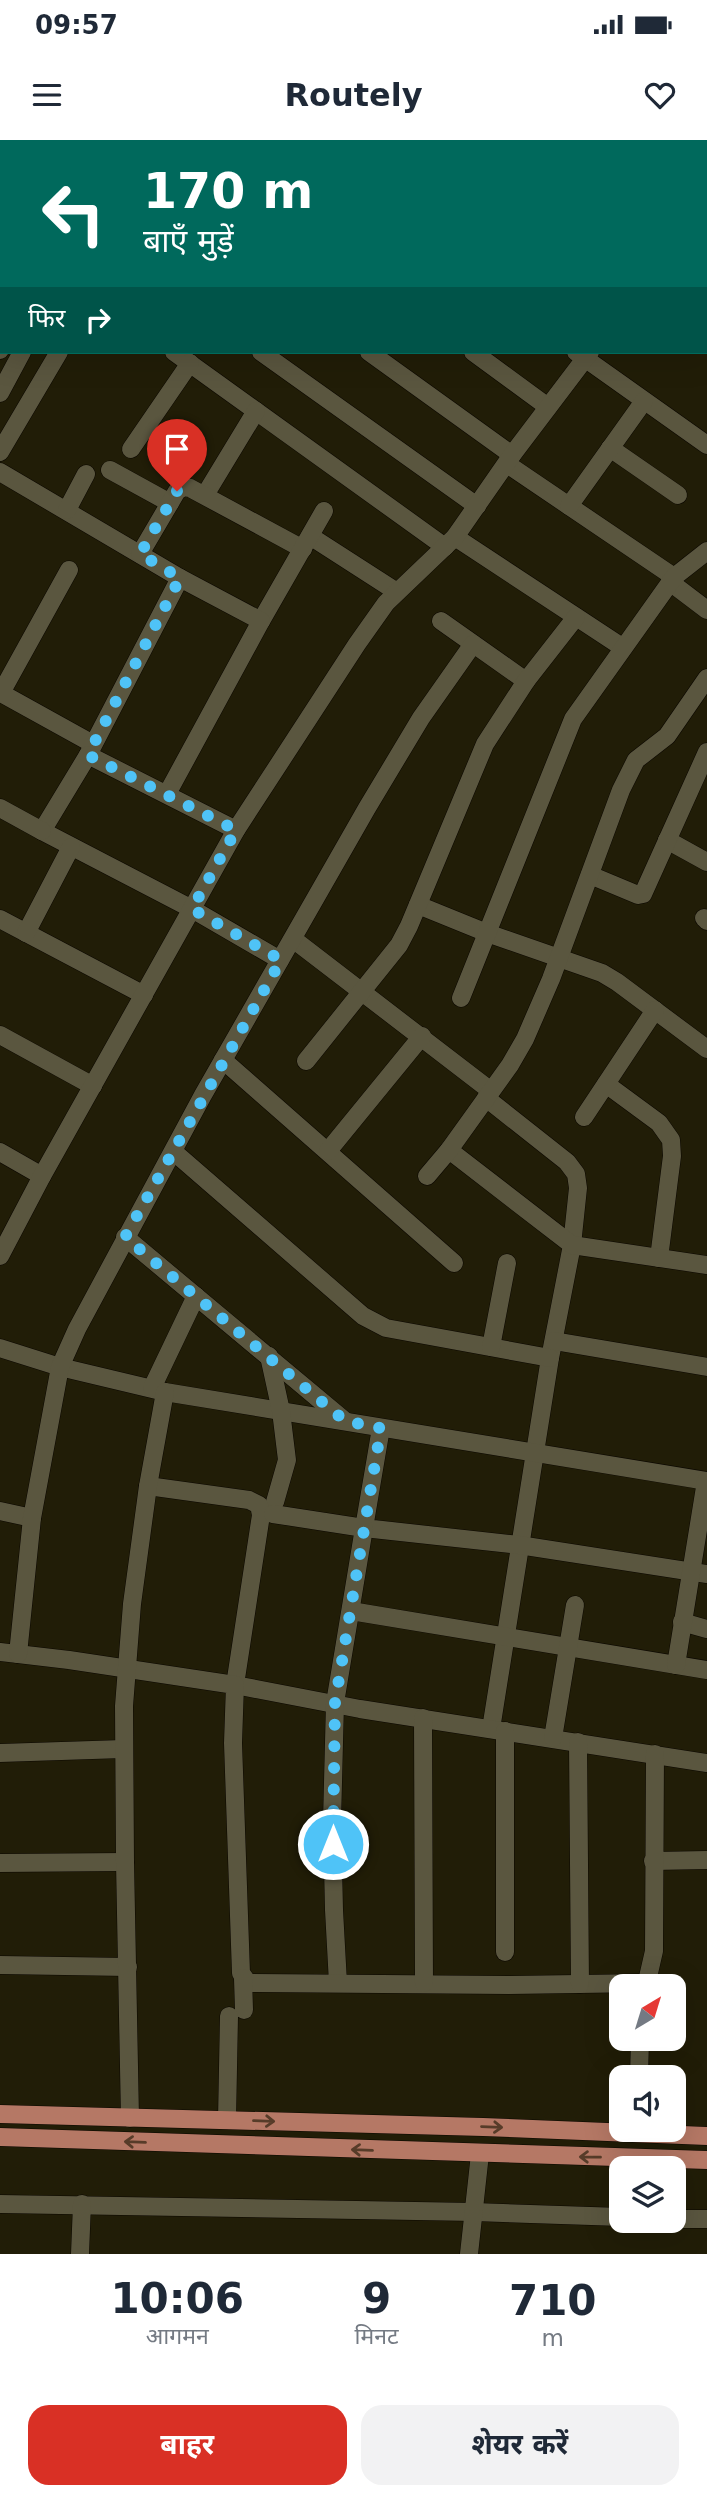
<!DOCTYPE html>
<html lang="hi">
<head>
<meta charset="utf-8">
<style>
  :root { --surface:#fff; --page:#f2f2f3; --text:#1f2937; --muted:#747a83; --accent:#d93025 }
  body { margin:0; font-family:"DejaVu Sans","Noto Sans Devanagari",sans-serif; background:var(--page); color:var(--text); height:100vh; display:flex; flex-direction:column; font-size:26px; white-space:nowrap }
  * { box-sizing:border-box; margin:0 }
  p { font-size:23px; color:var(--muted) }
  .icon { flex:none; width:38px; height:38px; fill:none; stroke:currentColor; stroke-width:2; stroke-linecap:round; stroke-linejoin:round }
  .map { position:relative; height:2114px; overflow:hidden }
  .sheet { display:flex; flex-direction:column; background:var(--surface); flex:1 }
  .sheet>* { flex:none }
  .top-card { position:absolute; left:0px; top:0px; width:707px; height:214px; box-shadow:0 7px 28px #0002; background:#00695c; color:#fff; overflow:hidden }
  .needle { width:46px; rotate:38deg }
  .controls { position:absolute; left:609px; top:1834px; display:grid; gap:14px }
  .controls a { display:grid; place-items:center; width:77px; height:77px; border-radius:14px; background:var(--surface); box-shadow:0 7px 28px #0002; font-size:35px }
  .pin { position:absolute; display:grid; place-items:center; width:60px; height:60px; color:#fff; margin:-72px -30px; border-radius:50% 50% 50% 0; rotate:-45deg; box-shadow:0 0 7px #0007 }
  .pin .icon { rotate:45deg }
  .me { position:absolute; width:77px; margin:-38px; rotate:0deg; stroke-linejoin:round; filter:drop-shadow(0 0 5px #0008) }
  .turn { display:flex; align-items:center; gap:24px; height:147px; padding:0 28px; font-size:32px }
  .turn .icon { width:91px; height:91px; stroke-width:2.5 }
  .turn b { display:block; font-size:49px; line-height:60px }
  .then { display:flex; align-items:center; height:66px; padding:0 28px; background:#0003; gap:14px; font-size:26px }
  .eta { display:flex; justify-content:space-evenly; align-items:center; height:119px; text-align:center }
  .eta b { font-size:42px; font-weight:700; line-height:49px }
  .primary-button { display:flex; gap:14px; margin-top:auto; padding:14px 28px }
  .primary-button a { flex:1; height:80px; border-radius:21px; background:var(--accent); color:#fff; font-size:28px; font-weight:700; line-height:80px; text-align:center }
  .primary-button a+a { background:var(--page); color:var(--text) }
  .status { display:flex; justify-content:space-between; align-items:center; height:49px; padding:0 35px; background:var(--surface); direction:ltr }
  .status svg { height:19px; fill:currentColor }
  header { display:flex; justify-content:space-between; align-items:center; height:91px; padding:0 28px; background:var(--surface); font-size:32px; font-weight:700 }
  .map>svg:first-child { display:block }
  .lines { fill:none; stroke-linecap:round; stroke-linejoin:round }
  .minor-casing { stroke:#0b0700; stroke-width:19 }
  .major-casing { stroke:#0b0700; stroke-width:19 }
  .minor { stroke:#5a563f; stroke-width:18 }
  .major { stroke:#b57865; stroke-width:18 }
  .oneway { stroke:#573c29 }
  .route { stroke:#4fc3f7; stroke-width:12; stroke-dasharray:0 21.6 }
</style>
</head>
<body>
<div class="status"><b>09:57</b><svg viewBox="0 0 49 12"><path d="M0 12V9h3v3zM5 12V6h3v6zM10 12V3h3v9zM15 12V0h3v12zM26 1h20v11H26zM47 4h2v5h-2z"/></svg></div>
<header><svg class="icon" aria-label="menu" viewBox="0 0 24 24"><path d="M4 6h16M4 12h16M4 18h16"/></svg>Routely<svg class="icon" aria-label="heart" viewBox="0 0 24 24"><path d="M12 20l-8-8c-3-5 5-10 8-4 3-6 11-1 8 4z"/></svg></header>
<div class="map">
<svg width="707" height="2114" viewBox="0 0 707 2114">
  <rect width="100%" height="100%" fill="#211d07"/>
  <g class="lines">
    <g class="minor-casing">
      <g id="minor">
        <polyline points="133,0 136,2"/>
        <polyline points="296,0 299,2"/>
        <polyline points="425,0 427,2"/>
        <polyline points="579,0 581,2"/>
        <polyline points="75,2 76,0"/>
        <polyline points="112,2 113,0"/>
        <polyline points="180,2 181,0"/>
        <polyline points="266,2 267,0"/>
        <polyline points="705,51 707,49"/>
        <polyline points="0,106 2,107"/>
        <polyline points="0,139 2,136"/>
        <polyline points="705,195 707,193"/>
        <polyline points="0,210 2,206"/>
        <polyline points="174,212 445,407"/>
        <polyline points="261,212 477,366"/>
        <polyline points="369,212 512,315"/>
        <polyline points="473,212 548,267"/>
        <polyline points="576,212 707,305"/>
        <polyline points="0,253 22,212"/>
        <polyline points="610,308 678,355"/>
        <polyline points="131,309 190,223"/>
        <polyline points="0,312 59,212"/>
        <polyline points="507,324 674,437"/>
        <polyline points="110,330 170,363"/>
        <polyline points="0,332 180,438 88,615 42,691 192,769 280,820"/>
        <polyline points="205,355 256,271"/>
        <polyline points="569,366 644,261"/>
        <polyline points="67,370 86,334"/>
        <polyline points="310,396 397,452"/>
        <polyline points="455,397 622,507"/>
        <polyline points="140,414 177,351 184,347 190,348 303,409"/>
        <polyline points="69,430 1,553 93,604"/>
        <polyline points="670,442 707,470"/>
        <polyline points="261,481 324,371"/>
        <polyline points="441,481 526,541"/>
        <polyline points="88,615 236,690"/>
        <polyline points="167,654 261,481 180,438"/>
        <polyline points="0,668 42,691"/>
        <polyline points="667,700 707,722"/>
        <polyline points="590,735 638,755 643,754 707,612"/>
        <polyline points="418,765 487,793 602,833 617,842 707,909"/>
        <polyline points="704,778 707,781"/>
        <polyline points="0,779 144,855"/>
        <polyline points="26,793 71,707"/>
        <polyline points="293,799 491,951"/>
        <polyline points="461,858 573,579 674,437 707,411"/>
        <polyline points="0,895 93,946"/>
        <polyline points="223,920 454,1123"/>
        <polyline points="306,921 399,805 409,786 485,604 526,541 576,477"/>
        <polyline points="606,944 659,983 671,1000 672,1016 659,1118"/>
        <polyline points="486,958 567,1022 576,1034 578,1048 572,1105 550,1218 491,1589"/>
        <polyline points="584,977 655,870"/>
        <polyline points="449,1010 572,1105 707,1125"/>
        <polyline points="328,1011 422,896"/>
        <polyline points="0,1012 42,1036"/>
        <polyline points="174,1012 363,1176 386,1188 550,1218"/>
        <polyline points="427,1036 449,1010 510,925 525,899 551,839 621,650 636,620 667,596 707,538"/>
        <polyline points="125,1097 345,1281"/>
        <polyline points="0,1116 42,1036 236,690 357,504 386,463 455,397 512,315 590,212"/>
        <polyline points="554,1201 707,1227"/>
        <polyline points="491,1207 507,1123"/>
        <polyline points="0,1208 60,1227 165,1252 707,1341"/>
        <polyline points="269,1216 281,1271 287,1320 275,1362"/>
        <polyline points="152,1248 196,1156"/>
        <polyline points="381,1288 364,1388 519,1405 707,1434"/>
        <polyline points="148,1346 249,1360 259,1365 261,1375 235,1545 360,1569 707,1623"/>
        <polyline points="0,1371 32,1378"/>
        <polyline points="273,1374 364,1388 335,1563 332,1682 334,1770 338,1843"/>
        <polyline points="351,1471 707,1530"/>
        <polyline points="682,1482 707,1489"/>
        <polyline points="0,1512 69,1520 235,1545 233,1603 241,1833 248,1843 509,1845 647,1843"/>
        <polyline points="18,1514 32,1378 60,1227 77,1189 203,955 367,668 421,578 473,504"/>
        <polyline points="676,1525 706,1341"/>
        <polyline points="423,1578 424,1843"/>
        <polyline points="553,1598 575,1465"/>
        <polyline points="578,1602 580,1844"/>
        <polyline points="0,1613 123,1609"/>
        <polyline points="653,1721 707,1720"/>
        <polyline points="0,1723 125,1722"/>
        <polyline points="505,1812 505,1591"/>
        <polyline points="0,1825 128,1827"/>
        <polyline points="243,1838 244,1870"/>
        <polyline points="646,1846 654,1811 655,1614"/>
        <polyline points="639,1937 640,1899"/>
        <polyline points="130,1978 125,1722 124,1566 132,1464 148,1346 165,1252"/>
        <polyline points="227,1980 229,1876"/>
        <polyline points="0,2064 474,2072 621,2077"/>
        <polyline points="674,2079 707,2079"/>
        <polyline points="80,2114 82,2064"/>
        <polyline points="469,2114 480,2014"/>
      </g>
    </g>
    <g class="major-casing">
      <g id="major">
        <polyline points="0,1974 483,1987 707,1996"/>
        <polyline points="0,1997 707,2020"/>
      </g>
    </g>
    <use href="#minor" class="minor"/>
    <use href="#major" class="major"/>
  </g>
  <defs><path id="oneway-shaft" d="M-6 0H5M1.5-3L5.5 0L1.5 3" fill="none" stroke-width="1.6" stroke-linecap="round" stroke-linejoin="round" transform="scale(1.75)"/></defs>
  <g class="oneway">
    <use href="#oneway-shaft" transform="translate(264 1981) rotate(2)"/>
    <use href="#oneway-shaft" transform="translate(492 1987) rotate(2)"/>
    <use href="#oneway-shaft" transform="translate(135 2002) rotate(-178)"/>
    <use href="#oneway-shaft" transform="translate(362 2010) rotate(-178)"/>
    <use href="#oneway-shaft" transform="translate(590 2017) rotate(-179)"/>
  </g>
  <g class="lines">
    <polyline class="route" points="177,351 140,414 180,438 88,615 236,690 192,769 281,820 125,1097 345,1281 381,1288 335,1563 333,1704"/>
  </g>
</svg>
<div class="controls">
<a><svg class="needle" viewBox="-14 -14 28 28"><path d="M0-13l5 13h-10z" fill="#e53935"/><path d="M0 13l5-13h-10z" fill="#747a83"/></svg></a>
<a><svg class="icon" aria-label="sound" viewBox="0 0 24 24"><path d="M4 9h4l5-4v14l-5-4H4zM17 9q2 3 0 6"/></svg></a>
<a><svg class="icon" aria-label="layers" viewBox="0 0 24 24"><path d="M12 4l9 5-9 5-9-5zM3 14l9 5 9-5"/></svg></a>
</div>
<div class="pin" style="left:177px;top:351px;background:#d93025"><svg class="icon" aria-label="arrive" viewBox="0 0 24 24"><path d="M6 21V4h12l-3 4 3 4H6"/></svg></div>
<svg class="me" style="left:333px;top:1704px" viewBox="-20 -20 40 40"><circle r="17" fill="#4fc3f7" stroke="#fff" stroke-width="3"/><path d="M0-11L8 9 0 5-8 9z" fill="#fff"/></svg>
<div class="top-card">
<div class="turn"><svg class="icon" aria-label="left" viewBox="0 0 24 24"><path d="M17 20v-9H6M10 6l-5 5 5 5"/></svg><div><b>170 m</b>बाएँ मुड़ें</div></div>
<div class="then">फिर<svg class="icon" aria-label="right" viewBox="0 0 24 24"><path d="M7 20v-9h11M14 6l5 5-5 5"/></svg></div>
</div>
</div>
<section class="sheet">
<div class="eta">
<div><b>10:06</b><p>आगमन</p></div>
<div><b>9</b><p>मिनट</p></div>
<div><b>710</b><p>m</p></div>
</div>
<div class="primary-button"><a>बाहर</a><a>शेयर करें</a></div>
</section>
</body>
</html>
